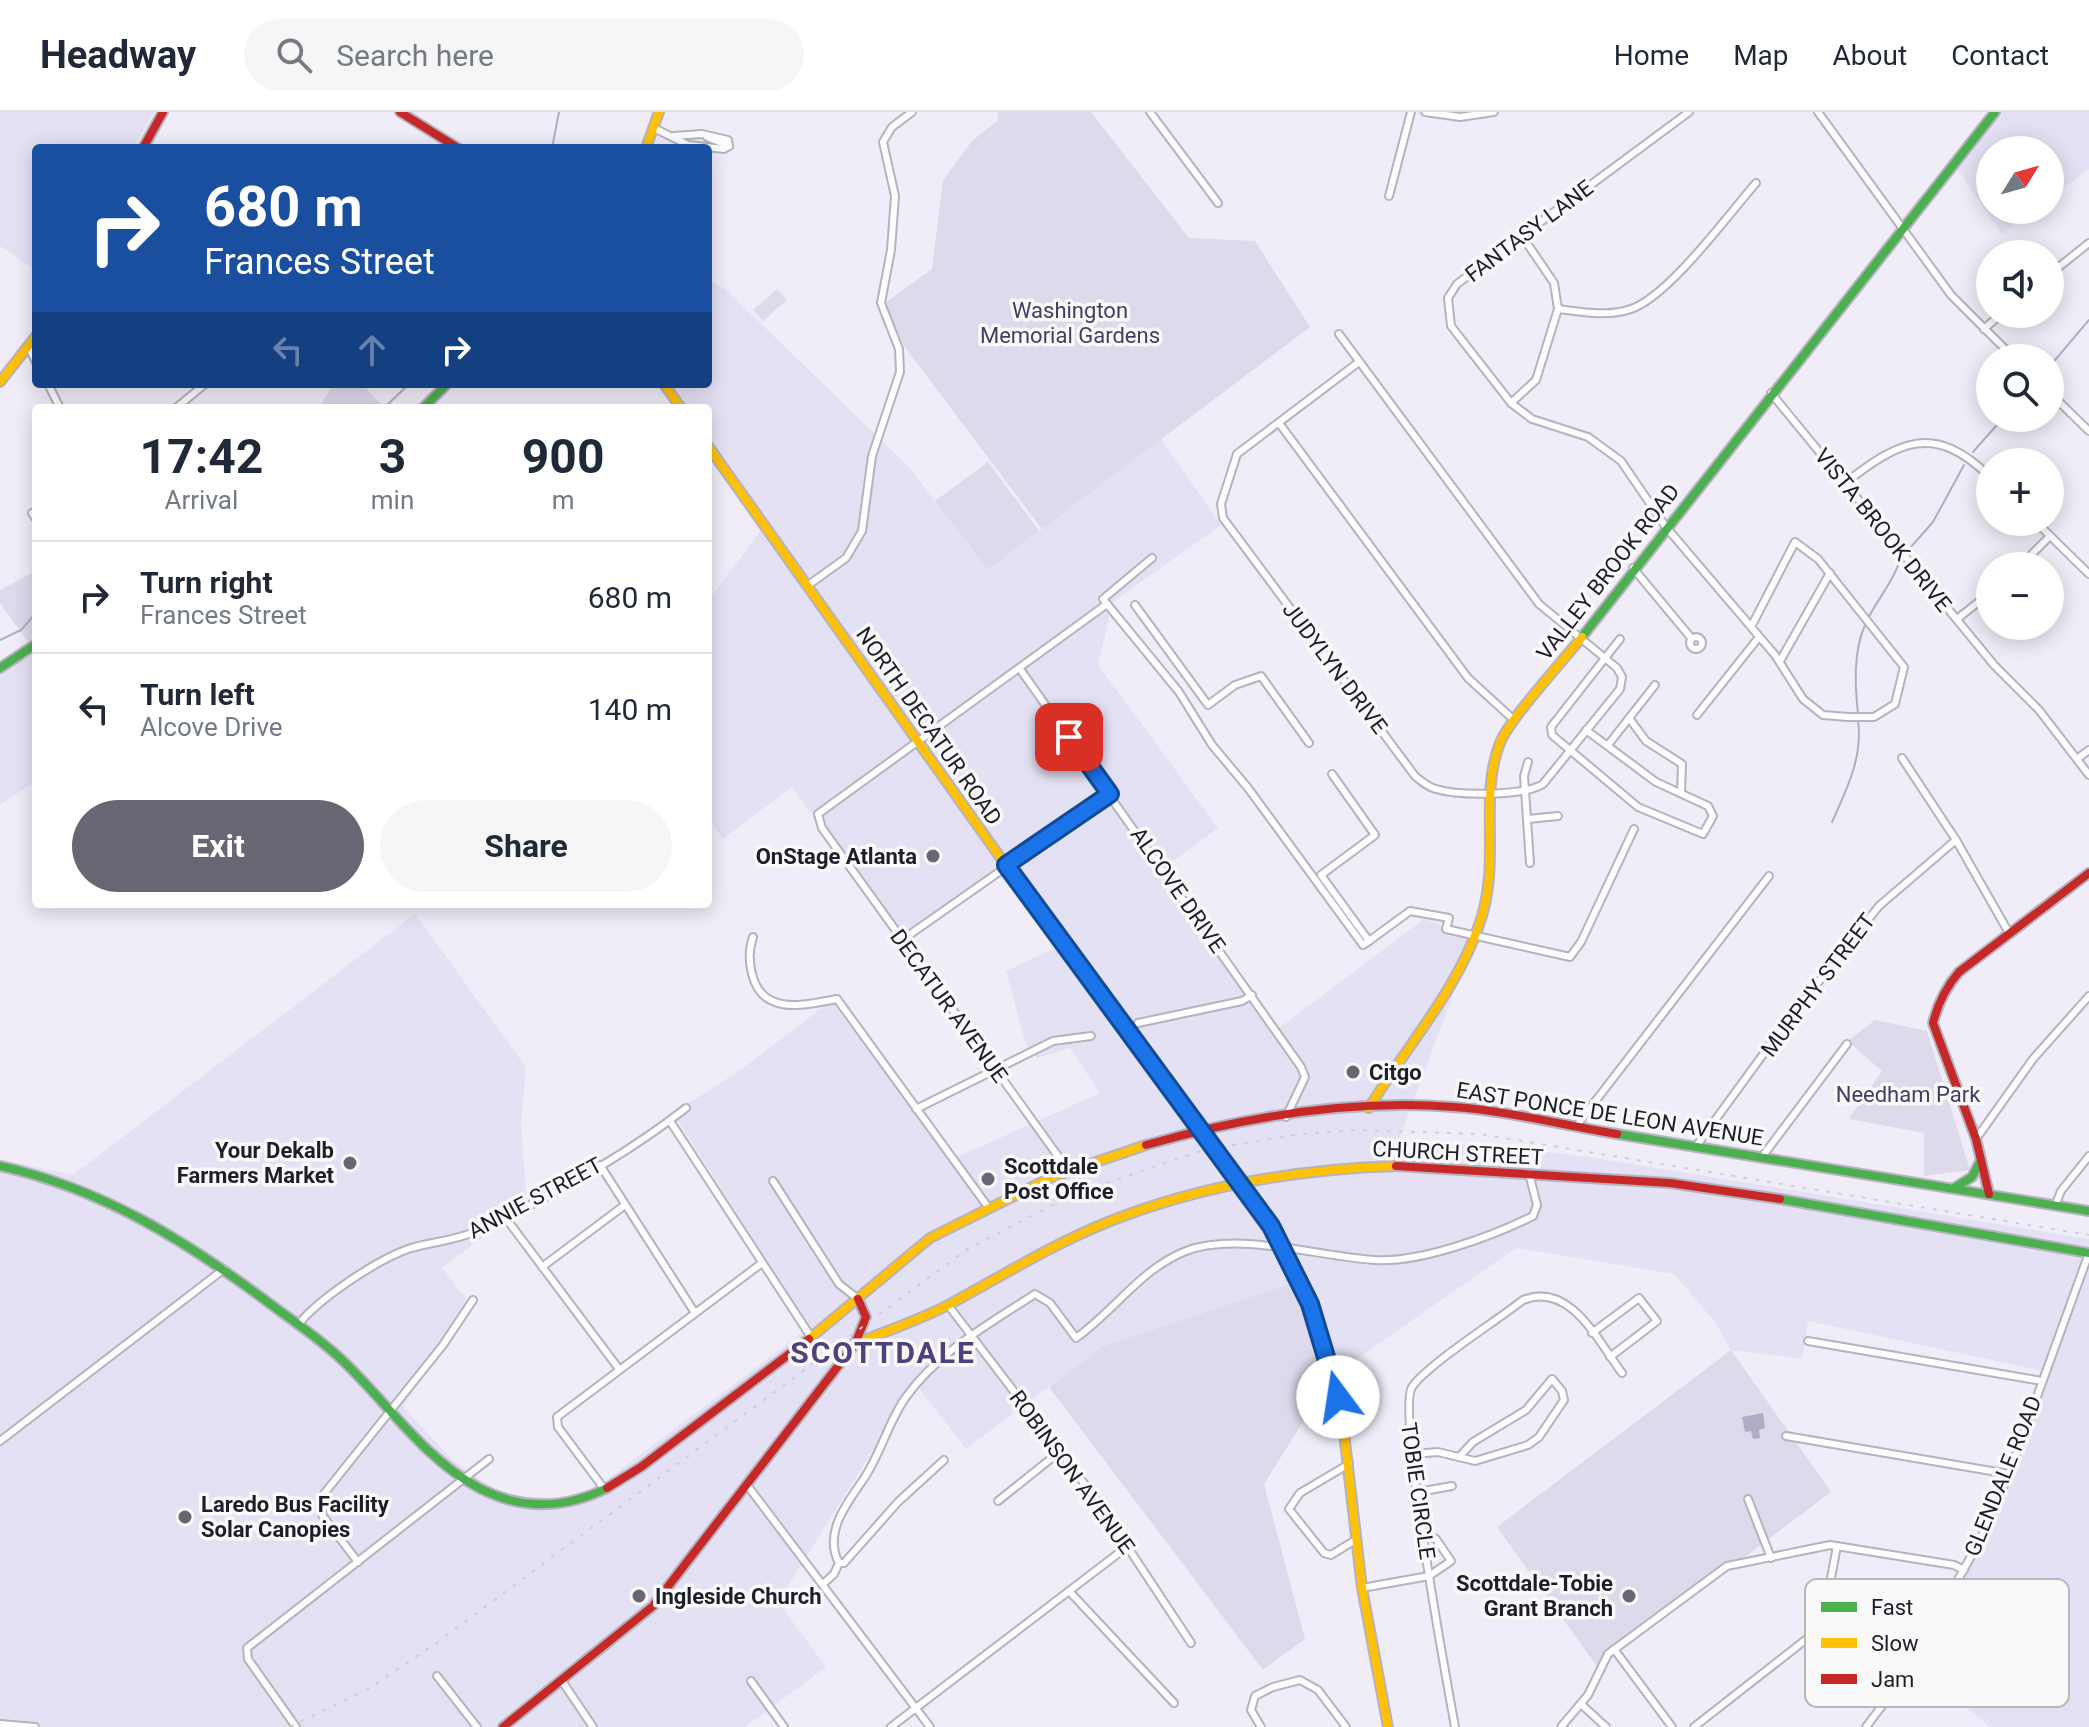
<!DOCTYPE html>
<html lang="en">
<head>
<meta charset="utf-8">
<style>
  :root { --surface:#fff; --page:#f6f6f7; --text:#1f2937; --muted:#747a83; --line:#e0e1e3; --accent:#686672 }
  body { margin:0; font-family:Roboto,sans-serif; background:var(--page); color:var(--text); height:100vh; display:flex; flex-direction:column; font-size:30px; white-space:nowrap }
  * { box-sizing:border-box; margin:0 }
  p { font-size:26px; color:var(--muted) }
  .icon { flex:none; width:44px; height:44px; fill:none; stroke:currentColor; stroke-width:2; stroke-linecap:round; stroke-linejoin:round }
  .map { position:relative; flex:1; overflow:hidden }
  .details { position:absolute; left:32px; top:292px; width:680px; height:504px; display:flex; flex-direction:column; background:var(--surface); border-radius:8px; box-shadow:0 4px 20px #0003 }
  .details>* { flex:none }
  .top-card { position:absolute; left:32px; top:32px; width:680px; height:244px; border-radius:8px; box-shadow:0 4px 20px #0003; background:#1a4fa0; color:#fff; overflow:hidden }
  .needle { width:52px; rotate:53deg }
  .controls { position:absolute; left:1976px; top:24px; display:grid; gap:16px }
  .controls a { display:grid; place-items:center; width:88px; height:88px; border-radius:50%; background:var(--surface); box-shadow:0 4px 20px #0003; font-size:40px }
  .pin { position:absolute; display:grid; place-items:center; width:68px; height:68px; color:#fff; margin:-34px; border-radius:16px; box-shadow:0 4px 12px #0006 }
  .me { position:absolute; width:88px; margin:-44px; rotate:346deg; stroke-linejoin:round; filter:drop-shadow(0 0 6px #0008) }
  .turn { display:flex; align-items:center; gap:28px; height:168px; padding:0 40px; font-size:36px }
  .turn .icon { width:104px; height:104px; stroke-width:2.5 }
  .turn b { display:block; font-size:56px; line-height:68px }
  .lanes { display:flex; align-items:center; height:76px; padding:0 40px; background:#0003; justify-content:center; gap:40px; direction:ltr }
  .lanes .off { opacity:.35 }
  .eta { display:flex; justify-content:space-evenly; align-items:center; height:136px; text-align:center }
  .eta b { font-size:48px; font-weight:700; line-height:56px }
  .action { display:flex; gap:16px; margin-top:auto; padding:16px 40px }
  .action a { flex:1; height:92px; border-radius:48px; background:var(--accent); color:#fff; font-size:32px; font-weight:700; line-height:92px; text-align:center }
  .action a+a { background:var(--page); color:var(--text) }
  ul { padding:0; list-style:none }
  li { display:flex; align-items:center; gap:24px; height:112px; padding:0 40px; border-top:2px solid var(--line) }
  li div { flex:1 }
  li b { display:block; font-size:30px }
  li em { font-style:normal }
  header { display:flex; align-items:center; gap:48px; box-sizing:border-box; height:112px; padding:0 40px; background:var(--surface); border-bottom:2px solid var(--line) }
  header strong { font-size:38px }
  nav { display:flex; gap:44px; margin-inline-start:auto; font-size:28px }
  .search { width:560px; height:72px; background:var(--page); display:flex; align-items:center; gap:20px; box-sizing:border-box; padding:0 28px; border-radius:44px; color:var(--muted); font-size:30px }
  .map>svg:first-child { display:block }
  .built { fill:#e4e1f4 }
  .green { fill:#dedaec }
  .water { fill:#b1acc4 }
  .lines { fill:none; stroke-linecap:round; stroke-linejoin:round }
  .stream { stroke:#b1acc4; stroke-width:2 }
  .street-casing { stroke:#b5b3be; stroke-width:10 }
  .fast-casing { stroke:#b5b3be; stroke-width:12 }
  .slow-casing { stroke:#b5b3be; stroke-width:12 }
  .jam-casing { stroke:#b5b3be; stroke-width:12 }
  .street { stroke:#fdfcfe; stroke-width:6 }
  .fast { stroke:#4caf50; stroke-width:8 }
  .slow { stroke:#ffc107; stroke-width:8 }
  .jam { stroke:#c62828; stroke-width:8 }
  .rail { stroke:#d1cfd4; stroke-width:2; stroke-dasharray:4 8; stroke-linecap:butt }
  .route-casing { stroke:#114b97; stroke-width:20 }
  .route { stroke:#1a73e8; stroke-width:14 }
  .poi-dot { fill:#686672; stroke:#f9f9f9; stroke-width:3 }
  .labels { text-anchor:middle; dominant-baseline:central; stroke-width:7; stroke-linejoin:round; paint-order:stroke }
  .street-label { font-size:22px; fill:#1f1d2a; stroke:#f9f9f9 }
  .park-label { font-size:22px; fill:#453b66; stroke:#f9f9f9 }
  .poi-label { font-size:22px; font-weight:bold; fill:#1f1d2a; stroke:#f9f9f9; text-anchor:start }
  .district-label { font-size:30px; font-weight:bold; letter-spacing:2px; fill:#50407d; stroke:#f9f9f9 }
  .key { fill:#f9f9f9; stroke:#b8b7bb; stroke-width:2 }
  .key-label { font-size:22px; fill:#1f1d2a }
</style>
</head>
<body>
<header>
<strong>Headway</strong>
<div class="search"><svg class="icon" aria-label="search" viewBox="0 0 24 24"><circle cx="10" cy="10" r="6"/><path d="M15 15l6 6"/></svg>Search here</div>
<nav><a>Home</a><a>Map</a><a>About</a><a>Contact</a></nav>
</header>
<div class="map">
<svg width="2089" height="1615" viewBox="0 0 2089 1615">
  <rect width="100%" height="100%" fill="#f0edf9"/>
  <g class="built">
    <polygon points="0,0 154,0 134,36 36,36 36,158 0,134"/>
    <polygon points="1993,0 2089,0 2089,57 2050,86 2050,38 1990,38 1990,98 2034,98 2002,122 1952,49"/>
    <polygon points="713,170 726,178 909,355 988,458 1161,327 1221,413 1113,490 1098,553 1218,716 1163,757 1274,920 1424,807 1475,824 1398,1030 1494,1033 1589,1045 2089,1127 2089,1615 1990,1615 1911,1548 1985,1420 2044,1259 1808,1209 1802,1247 1731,1238 1715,1210 1674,1162 1516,1136 1331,1265 1102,1235 966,1337 915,1271 778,1490 826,1555 745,1615 0,1615 0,1047 73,1063 415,802 526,955 521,1014 527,1092 442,1156 473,1195 403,1294 451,1347 493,1376 515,1384 565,1386 596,1376 810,1215 673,1001 739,959 831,889 951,1048 1100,981 1070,936 1037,946 1026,933 1006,859 1062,833 1005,754 904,833 792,675 723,727 708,706 708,489 764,414 708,333 708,296 682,296 669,277 671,272 708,272 708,183"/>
    <polygon points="36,535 36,669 0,693 0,559"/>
  </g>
  <g class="green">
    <polygon points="997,0 1091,0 1189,126 1255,129 1310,215 1042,417 904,234 885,191 932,157 943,68 972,29 998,8"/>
    <polygon points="777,177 787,188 763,209 753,198"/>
    <polygon points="333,272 362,272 385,296 319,296"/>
    <polygon points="988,350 1039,419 988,458 935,389"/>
    <polygon points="36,459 36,535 33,537 0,491 0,478"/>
    <polygon points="1875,908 1927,919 1970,1058 1924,1064 1924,1021 1849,1007 1882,959 1848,929"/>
    <polygon points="1299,1169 1322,1228 1331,1265 1264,1372 1305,1527 1263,1558 1049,1275 1102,1235"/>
    <polygon points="1731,1238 1831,1380 1598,1556 1497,1415"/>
  </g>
  <polygon class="water" points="1763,1301 1765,1316 1759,1318 1760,1326 1753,1327 1751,1319 1745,1320 1742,1305"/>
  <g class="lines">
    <g class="stream">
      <polyline points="552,36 559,0"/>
      <polyline points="2050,254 2089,208"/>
      <polyline points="384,296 409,272"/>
      <polyline points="1973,340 2003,306"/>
      <polyline points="1910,436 1933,410 1964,353"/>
      <polyline points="0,528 21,518 36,501"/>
      <path d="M1858 602C1855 574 1853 540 1865 513 1874 491 1891 474 1899 451"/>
      <path d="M1832 710C1847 677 1863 645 1858 608"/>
    </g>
    <g class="street-casing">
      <g id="street">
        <polyline points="1150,0 1218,91"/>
        <polyline points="1425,0 1460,5 1494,0"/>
        <polyline points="1689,0 1457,172 1448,186 1451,214 1511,291 1532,307 1588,325 1621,349 1666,415 1775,543 1803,587 1823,603 1848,605 1874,605 1895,592 1904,555 1818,447 1795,430 1751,515"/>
        <polyline points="1818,0 1951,183 2014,246"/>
        <polyline points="654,16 688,33 724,37 729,34"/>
        <polyline points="674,24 702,22 728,28 729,34"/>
        <polyline points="707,25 729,34"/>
        <polyline points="1389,84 1411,0"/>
        <polyline points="2050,162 2089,131"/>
        <path d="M1558 197C1582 200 1608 205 1631 197 1669 184 1728 103 1756 71"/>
        <polyline points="1984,217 2001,202"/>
        <path d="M1339 222 1539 492 1617 556 1622 565 1620 577 1543 672C1524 684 1459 684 1436 677 1428 675 1422 670 1415 664L1223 406 1221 392 1237 342 1359 250"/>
        <polyline points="29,236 36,250"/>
        <polyline points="48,272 60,296"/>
        <polyline points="1771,281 1994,553 2039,598 2089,663"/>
        <polyline points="2050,281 2089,319"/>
        <polyline points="1511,291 1536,268 1558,197 1554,171 1522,124"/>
        <polyline points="176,296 205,272"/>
        <polyline points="1279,311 1468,566 1514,608"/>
        <path d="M1845 371C1899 329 1934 310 1990 365"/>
        <polyline points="36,399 32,401 36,407"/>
        <polyline points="2036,410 2089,462"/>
        <polyline points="2020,454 2050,424"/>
        <polyline points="1633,456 1692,527"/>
        <polyline points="807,474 846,446 862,419 872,344 900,260 899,237 881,191 891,138 895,84 883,30 892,15 912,0"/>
        <polyline points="1107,492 1179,580 1212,633 1248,676 1363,833 1369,829"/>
        <polyline points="1135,493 1208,593 1235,573 1261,564 1309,631"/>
        <polyline points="1957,507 1990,481"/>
        <circle cx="1696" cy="531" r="6"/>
        <polyline points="1780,549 1830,461"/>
        <polyline points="1020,557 1301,955 1305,965 1286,1005"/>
        <polyline points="1697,603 1759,525"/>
        <polyline points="1629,606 1646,629 1682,652 1681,681"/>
        <polyline points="1586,618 1656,670 1708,694 1713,704 1703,722 1638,695 1552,623 1551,615 1620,527"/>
        <polyline points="1608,633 1655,573"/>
        <polyline points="1902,646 1956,728 2009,821"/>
        <polyline points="2077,647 2089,638"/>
        <polyline points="1528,650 1524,664 1530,751"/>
        <polyline points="1332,662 1375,723 1321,763 1369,829 1410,799 1449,806 1446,817 1570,845 1581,830 1634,717"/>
        <polyline points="1528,707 1558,704"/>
        <path d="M753 825C746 845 750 882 775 890 793 897 819 890 837 887L988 1095"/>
        <polyline points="902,828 1110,682"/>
        <polyline points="1138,911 1242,889 1252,883"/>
        <polyline points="916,997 1053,929 1091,924"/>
        <polyline points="670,1009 811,1225"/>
        <polyline points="1577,1013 1769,764"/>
        <polyline points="1976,1027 2033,947 2089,884"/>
        <polyline points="1697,1033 1786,911 1879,794 1956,728"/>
        <polyline points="1762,1045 1847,932"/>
        <polyline points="600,1053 695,1201"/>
        <polyline points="1068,1058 822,716 818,702 1107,492 1103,487 1152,446"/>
        <polyline points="773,1069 839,1172 858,1187"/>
        <polyline points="2055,1094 2061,1079 2089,1044"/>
        <polyline points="505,1105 619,1257"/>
        <polyline points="542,1155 625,1093"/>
        <polyline points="948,1193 1096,1387 1191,1531"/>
        <path d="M298 1213C318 1187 377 1148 408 1137 430 1130 453 1129 474 1120 547 1087 623 1045 686 996"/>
        <polyline points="1592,1221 1639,1186 1657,1209 1610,1245"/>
        <polyline points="1808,1229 2042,1269"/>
        <polyline points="1786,1324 2009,1362"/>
        <polyline points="0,1329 224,1157"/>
        <polyline points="1413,1342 1438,1340 1475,1349 1528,1333 1539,1325 1564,1288 1562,1279 1552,1267 1526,1298 1473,1330 1459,1345"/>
        <polyline points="1349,1352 1300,1381 1289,1397 1324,1441 1331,1443 1357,1427"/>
        <polyline points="747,1373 930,1615"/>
        <polyline points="605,1378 558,1315 557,1305 762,1151"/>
        <polyline points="1418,1380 1452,1374"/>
        <polyline points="1748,1387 1771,1446"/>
        <polyline points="998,1389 1058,1341"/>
        <polyline points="358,1450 322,1403 323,1383 443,1233 473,1188"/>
        <polyline points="839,1451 844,1451 898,1390 944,1348"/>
        <path d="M823 1472 834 1462 839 1451C823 1421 847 1391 863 1368 881 1342 888 1310 906 1285 938 1240 989 1212 1035 1182L1050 1191 1076 1226C1114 1199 1142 1156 1186 1139 1238 1119 1321 1145 1375 1148 1420 1151 1493 1124 1533 1104L1537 1093 1529 1061"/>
        <polyline points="1362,1476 1429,1464 1451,1449 1436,1427 1424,1421"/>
        <polyline points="1069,1479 1174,1591"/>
        <polyline points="1614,1537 1672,1615"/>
        <polyline points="437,1564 477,1615"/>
        <polyline points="562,1569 593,1615"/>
        <polyline points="751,1569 784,1615"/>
        <polyline points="1582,1593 1606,1615"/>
        <polyline points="0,1612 35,1615"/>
        <polyline points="296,1615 248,1547 247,1536 489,1347"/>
        <polyline points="891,1615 1128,1434"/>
        <polyline points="1261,1615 1251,1598 1255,1584 1273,1575 1300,1568 1318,1578 1346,1615"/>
        <path d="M1455 1615C1447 1571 1397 1298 1412 1275 1428 1252 1498 1208 1523 1188 1570 1169 1598 1229 1622 1261"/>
        <polyline points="1561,1615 1588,1583 1608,1542 1727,1454 1830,1433 1954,1453 1964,1458"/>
        <polyline points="1694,1615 1813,1522 1824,1503 1837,1434"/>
        <polyline points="1866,1615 1903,1566 1979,1430 2009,1362 2089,1141"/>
      </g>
    </g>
    <g class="fast-casing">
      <g id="fast">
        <polyline points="423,296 447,272"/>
        <polyline points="1582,525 1995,0"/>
        <polyline points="0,556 36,532"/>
        <polyline points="1617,1022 2089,1099"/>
        <path d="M0 1054C103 1077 186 1129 269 1191 293 1209 319 1226 341 1247 386 1289 423 1346 479 1376 521 1398 565 1397 607 1376"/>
        <polyline points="1954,1076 1972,1065 1981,1048"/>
        <polyline points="1780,1087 2089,1141"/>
      </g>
    </g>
    <g class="slow-casing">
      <g id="slow">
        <polyline points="646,36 659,0"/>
        <polyline points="0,270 36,224"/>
        <polyline points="664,272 681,296"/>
        <polyline points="708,334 1061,831"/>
        <path d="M1369 996C1405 936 1456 880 1479 813 1502 750 1478 686 1500 631 1510 606 1563 549 1582 525"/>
        <polyline points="1322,1226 1342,1303 1362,1476 1388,1615"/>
        <polyline points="809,1227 930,1126 1052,1065 1146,1033"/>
        <path d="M855 1232C886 1219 920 1208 950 1192 1009 1160 1066 1124 1129 1102 1215 1071 1306 1057 1396 1054"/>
      </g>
    </g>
    <g class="jam-casing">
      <g id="jam">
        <polyline points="400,0 458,36"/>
        <polyline points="143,36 163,0"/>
        <polyline points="1061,831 1246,1078 1285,1138 1322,1226"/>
        <path d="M1146 1033C1244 1005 1352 987 1454 995 1508 999 1563 1013 1617 1022"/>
        <polyline points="1396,1054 1670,1071 1780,1087"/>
        <path d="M1989 1082 1976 1027 1933 911C1938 891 1946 875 1959 860L2089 761"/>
        <polyline points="607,1376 641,1355 809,1227"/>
        <polyline points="503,1615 653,1494 855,1232 866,1205 858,1187"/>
      </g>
    </g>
    <use href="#street" class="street"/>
    <use href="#fast" class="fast"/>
    <use href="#slow" class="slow"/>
    <use href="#jam" class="jam"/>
    <polyline class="rail" points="290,1615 370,1576 435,1532 966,1138 1074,1082 1204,1038 1294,1023 1351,1018 1480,1022 2089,1123"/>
  </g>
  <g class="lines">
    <g class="route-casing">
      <polyline id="route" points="1069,625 1110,682 1006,753 1271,1114 1310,1192 1338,1285"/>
    </g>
    <use href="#route" class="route"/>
  </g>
  <g class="poi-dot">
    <circle cx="933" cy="744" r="8"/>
    <circle cx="1353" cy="960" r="8"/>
    <circle cx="350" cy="1051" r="8"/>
    <circle cx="988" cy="1067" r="8"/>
    <circle cx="185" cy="1405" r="8"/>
    <circle cx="639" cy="1484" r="8"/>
    <circle cx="1629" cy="1484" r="8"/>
  </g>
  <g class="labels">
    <g class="street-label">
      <text transform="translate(1529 119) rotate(-37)">FANTASY LANE</text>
      <text transform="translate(1883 418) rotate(51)">VISTA BROOK DRIVE</text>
      <text transform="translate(1608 460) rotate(-52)">VALLEY BROOK ROAD</text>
      <text transform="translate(1335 556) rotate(53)">JUDYLYN DRIVE</text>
      <text transform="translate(929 614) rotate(55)">NORTH DECATUR ROAD</text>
      <text transform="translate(1178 778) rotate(55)">ALCOVE DRIVE</text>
      <text transform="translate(1818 873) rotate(-53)">MURPHY STREET</text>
      <text transform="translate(949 894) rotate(54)">DECATUR AVENUE</text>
      <text transform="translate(1610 1002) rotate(9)">EAST PONCE DE LEON AVENUE</text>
      <text transform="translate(1458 1041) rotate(3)">CHURCH STREET</text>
      <text transform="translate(535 1086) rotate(-28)">ANNIE STREET</text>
      <text transform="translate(1072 1360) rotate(54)">ROBINSON AVENUE</text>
      <text transform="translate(2003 1364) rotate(-68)">GLENDALE ROAD</text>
      <text transform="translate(1418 1379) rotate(82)">TOBIE CIRCLE</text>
    </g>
    <g class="park-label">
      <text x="1070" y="198">Washington<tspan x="1070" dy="25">Memorial Gardens</tspan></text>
      <text x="1908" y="982">Needham Park</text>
    </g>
    <g class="poi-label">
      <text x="917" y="744" text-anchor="end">OnStage Atlanta</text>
      <text x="1369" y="960">Citgo</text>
      <text x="334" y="1038" text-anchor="end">Your Dekalb<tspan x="334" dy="25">Farmers Market</tspan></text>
      <text x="1004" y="1054">Scottdale<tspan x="1004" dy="25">Post Office</tspan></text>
      <text x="201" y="1392">Laredo Bus Facility<tspan x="201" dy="25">Solar Canopies</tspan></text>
      <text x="1613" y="1471" text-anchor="end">Scottdale-Tobie<tspan x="1613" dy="25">Grant Branch</tspan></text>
      <text x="655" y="1484">Ingleside Church</text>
    </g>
    <g class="district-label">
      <text x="883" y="1240">SCOTTDALE</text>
    </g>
  </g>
  <rect x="1805" y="1467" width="264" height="128" rx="12" class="key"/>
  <rect x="1821" y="1490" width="36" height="10" fill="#4caf50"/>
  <rect x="1821" y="1526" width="36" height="10" fill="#ffc107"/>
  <rect x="1821" y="1562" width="36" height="10" fill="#c62828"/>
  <g class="key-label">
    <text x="1871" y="1503">Fast</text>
    <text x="1871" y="1539">Slow</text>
    <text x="1871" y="1575">Jam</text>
  </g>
</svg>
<div class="controls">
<a><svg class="needle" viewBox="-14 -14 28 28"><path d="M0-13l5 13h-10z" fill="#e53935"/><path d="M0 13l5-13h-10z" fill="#747a83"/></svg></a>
<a><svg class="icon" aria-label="sound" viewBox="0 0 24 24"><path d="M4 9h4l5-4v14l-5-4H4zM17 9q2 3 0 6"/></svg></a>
<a><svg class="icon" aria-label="search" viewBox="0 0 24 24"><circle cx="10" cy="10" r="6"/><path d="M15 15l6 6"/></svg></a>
<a>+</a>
<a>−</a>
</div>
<div class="pin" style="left:1069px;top:625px;background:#d93025"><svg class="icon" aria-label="arrive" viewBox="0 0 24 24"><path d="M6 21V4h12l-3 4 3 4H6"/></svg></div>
<svg class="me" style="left:1338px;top:1285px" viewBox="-20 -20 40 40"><circle r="19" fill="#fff"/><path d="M0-13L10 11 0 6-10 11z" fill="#1a73e8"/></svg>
<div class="top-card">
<div class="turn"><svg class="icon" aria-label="right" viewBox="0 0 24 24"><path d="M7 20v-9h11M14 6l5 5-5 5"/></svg><div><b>680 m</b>Frances Street</div></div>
<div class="lanes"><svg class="icon off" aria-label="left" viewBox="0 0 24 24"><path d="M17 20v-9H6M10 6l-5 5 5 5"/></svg><svg class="icon off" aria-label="ahead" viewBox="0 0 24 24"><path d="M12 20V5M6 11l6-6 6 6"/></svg><svg class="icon" aria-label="right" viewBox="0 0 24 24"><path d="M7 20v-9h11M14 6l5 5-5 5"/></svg></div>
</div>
<section class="details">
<div class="eta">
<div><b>17:42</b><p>Arrival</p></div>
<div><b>3</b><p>min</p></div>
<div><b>900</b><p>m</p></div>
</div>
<ul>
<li><svg class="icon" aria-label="right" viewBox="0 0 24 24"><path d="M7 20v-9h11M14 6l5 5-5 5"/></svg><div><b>Turn right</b><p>Frances Street</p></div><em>680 m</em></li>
<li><svg class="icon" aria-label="left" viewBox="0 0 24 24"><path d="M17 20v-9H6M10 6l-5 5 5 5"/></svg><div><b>Turn left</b><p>Alcove Drive</p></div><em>140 m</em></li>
</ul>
<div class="action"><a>Exit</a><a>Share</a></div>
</section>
</div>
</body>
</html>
